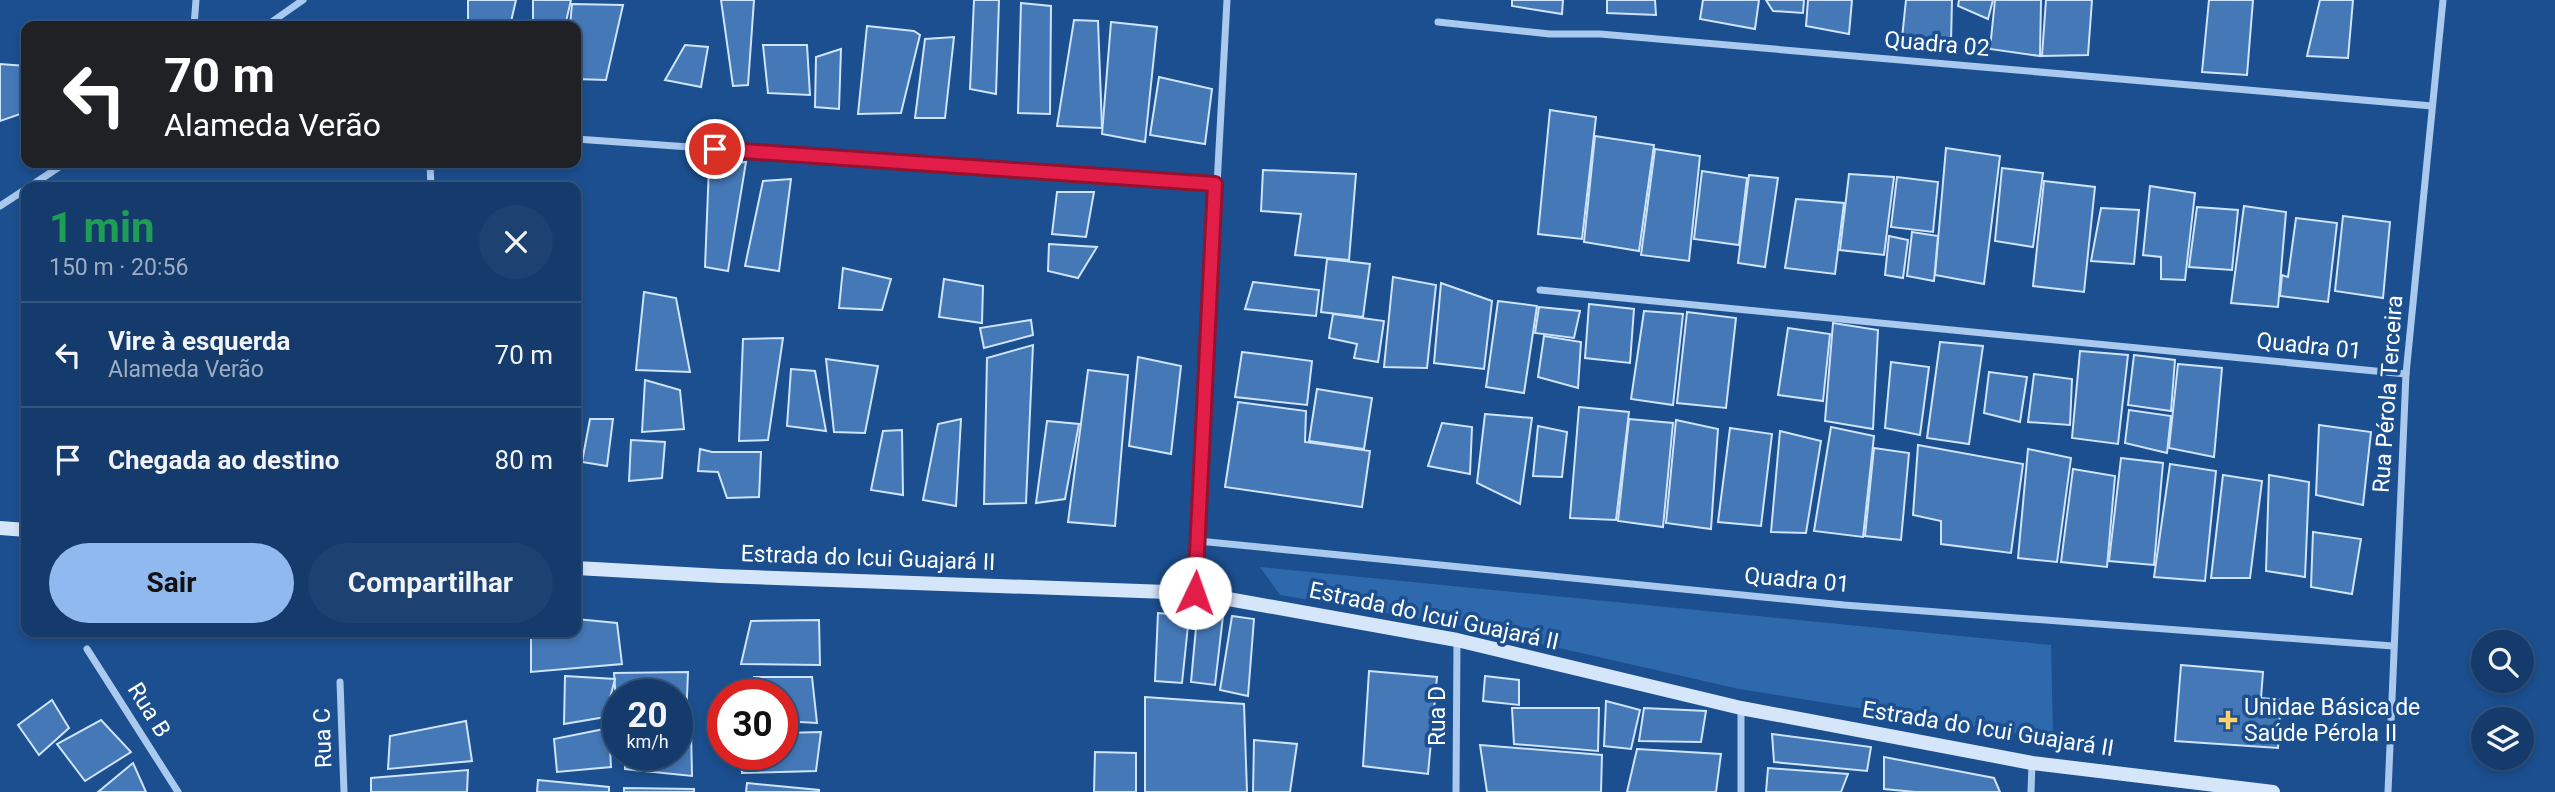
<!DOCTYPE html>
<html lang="pt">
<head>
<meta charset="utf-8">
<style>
  :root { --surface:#143b6b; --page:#1d4271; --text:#f1f3f6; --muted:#9dadc1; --line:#33557e; --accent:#90b9f0 }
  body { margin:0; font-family:Roboto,sans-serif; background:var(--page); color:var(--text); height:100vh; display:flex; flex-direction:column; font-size:26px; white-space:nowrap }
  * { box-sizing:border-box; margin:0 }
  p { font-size:23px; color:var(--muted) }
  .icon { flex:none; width:38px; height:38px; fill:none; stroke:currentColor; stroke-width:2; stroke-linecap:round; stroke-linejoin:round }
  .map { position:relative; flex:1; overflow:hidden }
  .side { position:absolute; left:21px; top:182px; width:560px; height:455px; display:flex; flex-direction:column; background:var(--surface); border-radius:14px; box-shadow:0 4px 10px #0003,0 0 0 2px var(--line) }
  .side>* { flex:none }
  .top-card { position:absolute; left:21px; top:21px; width:560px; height:147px; border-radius:14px; box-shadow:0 4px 10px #0003,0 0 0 2px var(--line); background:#202124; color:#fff; overflow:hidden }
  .tools { position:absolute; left:2471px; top:630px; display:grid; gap:14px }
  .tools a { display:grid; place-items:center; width:63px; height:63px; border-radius:50%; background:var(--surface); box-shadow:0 4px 10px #0003,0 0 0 2px var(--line); font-size:35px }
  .speed { position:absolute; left:602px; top:679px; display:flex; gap:14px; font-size:35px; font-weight:700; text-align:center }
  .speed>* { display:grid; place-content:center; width:91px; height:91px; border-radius:50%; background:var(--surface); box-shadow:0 4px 10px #0003,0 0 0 2px var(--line); line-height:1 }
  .speed small { font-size:18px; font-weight:400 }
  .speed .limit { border:10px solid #d22; background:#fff; color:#111 }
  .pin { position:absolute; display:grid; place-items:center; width:60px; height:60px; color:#fff; margin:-30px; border:4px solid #fff; border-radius:50%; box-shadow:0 2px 7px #0007 }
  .me { position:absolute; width:77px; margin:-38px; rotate:3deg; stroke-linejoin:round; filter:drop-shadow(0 0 5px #0008) }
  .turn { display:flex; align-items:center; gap:24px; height:147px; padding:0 28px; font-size:32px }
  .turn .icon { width:91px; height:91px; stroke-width:2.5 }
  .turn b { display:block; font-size:49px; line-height:60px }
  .round { display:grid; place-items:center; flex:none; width:74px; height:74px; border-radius:37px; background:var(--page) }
  .head { display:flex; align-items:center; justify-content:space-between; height:119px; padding:0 28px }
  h1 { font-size:42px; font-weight:700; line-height:52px; color:#1e9e55 }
  .action { display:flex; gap:14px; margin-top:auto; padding:14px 28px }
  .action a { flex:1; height:80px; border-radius:42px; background:var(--accent); color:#111; font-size:28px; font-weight:700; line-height:80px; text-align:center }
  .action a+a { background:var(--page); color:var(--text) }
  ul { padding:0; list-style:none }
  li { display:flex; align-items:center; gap:21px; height:105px; padding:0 28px; border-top:2px solid var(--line) }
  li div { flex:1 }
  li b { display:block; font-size:26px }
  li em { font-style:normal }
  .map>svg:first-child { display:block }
  .green { fill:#2e69ad }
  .building { fill:#4478b7; stroke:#cfe3fa; stroke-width:2 }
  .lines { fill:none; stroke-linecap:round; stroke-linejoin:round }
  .street { stroke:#a9c9ee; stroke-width:7 }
  .secondary { stroke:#d6e6fa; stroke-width:14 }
  .route-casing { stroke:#92132f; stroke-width:18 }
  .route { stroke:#e11d48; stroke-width:12 }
  .poi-dot { fill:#ffd166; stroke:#1b4f8f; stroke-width:2.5 }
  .labels { text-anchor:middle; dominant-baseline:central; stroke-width:7; stroke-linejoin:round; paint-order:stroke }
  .street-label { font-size:23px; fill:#fff; stroke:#1b4f8f }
  .poi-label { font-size:23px; fill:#fff; stroke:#1b4f8f; text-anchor:start }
</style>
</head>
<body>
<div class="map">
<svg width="2555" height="792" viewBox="0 0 2555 792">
  <rect width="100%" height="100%" fill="#1b4f8f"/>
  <polygon class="green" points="1260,567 2051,645 2053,734 2027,735 1739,689 1458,625 1280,595"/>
  <g class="building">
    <polygon points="468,0 516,0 510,26 468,26"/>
    <polygon points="533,0 571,0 565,26 533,26"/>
    <polygon points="721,0 754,0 748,85 733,86"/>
    <polygon points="974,0 999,0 996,94 970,89"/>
    <polygon points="1512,0 1563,0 1562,14 1512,6"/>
    <polygon points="1607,0 1655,0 1656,15 1607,13"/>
    <polygon points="1703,0 1759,0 1755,29 1700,19"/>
    <polygon points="1766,0 1804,0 1803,13 1773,11"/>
    <polygon points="1808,0 1852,0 1849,34 1806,26"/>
    <polygon points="1906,0 1952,0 1951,42 1902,38"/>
    <polygon points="1959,0 1993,0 1988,19 1958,6"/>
    <polygon points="1995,0 2041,0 2040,56 1990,49"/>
    <polygon points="2046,0 2092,0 2088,55 2042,56"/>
    <polygon points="2209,0 2253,0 2247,75 2202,72"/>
    <polygon points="2320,0 2353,0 2348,58 2307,56"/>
    <polygon points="1021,3 1051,6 1050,114 1018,113"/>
    <polygon points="572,4 623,5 606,80 576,79 576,26 570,26"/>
    <polygon points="1074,20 1098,21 1102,128 1057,126"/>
    <polygon points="1111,22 1157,27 1145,142 1102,134"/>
    <polygon points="867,26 914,31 920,35 901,113 858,114"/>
    <polygon points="954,37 945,118 915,118 925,39"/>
    <polygon points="685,45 708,47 701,87 665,80"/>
    <polygon points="763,45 807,45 810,95 768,93"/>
    <polygon points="841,49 839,109 815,107 816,57"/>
    <polygon points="0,64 26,66 26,112 0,121"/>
    <polygon points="1159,77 1212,89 1205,144 1150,135"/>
    <polygon points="1550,110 1596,117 1582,239 1538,234"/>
    <polygon points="1595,136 1654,145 1639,251 1584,242"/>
    <polygon points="1946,148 2000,156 1984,284 1935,275"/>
    <polygon points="1655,149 1700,156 1689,261 1641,255"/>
    <polygon points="746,162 728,271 705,267 709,166"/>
    <polygon points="2002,168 2043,173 2033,247 1995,241"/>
    <polygon points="1263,170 1356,174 1349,260 1295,255 1301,214 1261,211"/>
    <polygon points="1702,171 1747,178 1739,245 1694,239"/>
    <polygon points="1849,174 1894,177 1884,255 1840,250"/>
    <polygon points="1749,175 1778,178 1765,267 1738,263"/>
    <polygon points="1897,177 1938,182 1933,232 1891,227"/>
    <polygon points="791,179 779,271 745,266 763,181"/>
    <polygon points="2044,181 2095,187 2084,292 2033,286"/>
    <polygon points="2150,186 2195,193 2185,280 2161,279 2161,257 2143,255"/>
    <polygon points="1057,192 1094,192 1086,237 1052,234"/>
    <polygon points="1796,199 1844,203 1835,274 1785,268"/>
    <polygon points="2244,206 2286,212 2278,307 2231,303"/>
    <polygon points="2197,207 2238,210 2232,270 2189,267"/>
    <polygon points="2101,208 2139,210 2134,264 2091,261"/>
    <polygon points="2343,216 2390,222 2383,298 2335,291"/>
    <polygon points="2296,218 2337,223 2328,302 2280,296 2282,275 2288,277"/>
    <polygon points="1912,232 1938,236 1934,281 1907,276"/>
    <polygon points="1889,236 1908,240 1903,278 1885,275"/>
    <polygon points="1049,244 1097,247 1078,278 1048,271"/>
    <polygon points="1327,259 1370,264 1363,317 1321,312"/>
    <polygon points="843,268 891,279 882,310 839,308"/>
    <polygon points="1393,277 1436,285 1427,368 1384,367"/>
    <polygon points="944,279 983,286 982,323 939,317"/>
    <polygon points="1253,282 1319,290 1316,316 1245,309"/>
    <polygon points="1441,283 1492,301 1484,369 1434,363"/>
    <polygon points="644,292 676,298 690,372 636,370"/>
    <polygon points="1498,301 1537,306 1524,393 1486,387"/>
    <polygon points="1589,304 1634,309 1630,363 1585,358"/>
    <polygon points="1539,307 1580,311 1574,338 1535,333"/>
    <polygon points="1644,311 1683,314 1673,405 1631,399"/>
    <polygon points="1687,312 1736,318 1726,408 1677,403"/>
    <polygon points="1333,314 1384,321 1378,362 1354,358 1357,344 1329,338"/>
    <polygon points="1031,320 1033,335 984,348 980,328"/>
    <polygon points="1833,323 1878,330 1873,429 1825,421"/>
    <polygon points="1788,328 1830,334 1823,401 1778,395"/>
    <polygon points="1544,336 1581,342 1578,388 1538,377"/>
    <polygon points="783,338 768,440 739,441 743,339"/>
    <polygon points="1940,342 1983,346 1969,444 1927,438"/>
    <polygon points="1033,345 1026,503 984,504 987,358"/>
    <polygon points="2080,351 2128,355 2118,444 2072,438"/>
    <polygon points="1242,352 1312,361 1307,405 1235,397"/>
    <polygon points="2134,355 2175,360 2171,411 2128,405"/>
    <polygon points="576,356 581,357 578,436 576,436"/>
    <polygon points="1138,357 1181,366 1171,454 1129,446"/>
    <polygon points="826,359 878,366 865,433 834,432"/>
    <polygon points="1891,362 1929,367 1920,435 1885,428"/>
    <polygon points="2178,364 2222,368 2214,457 2169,448"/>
    <polygon points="791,369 815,371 826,431 787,426"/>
    <polygon points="1088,370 1128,375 1115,526 1068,522"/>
    <polygon points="1989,372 2027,377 2020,422 1984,413"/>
    <polygon points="2034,374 2072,379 2070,425 2028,422"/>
    <polygon points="645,380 680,390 684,429 642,432"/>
    <polygon points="1317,389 1372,398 1364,449 1309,441"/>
    <polygon points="1238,402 1306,411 1305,442 1370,451 1362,507 1225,487"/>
    <polygon points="1579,407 1629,412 1616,520 1570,518"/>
    <polygon points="2129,410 2171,416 2167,453 2125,443"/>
    <polygon points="1485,414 1532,418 1520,504 1477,483"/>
    <polygon points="590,419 613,419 607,466 582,462"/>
    <polygon points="961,419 956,506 923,500 938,424"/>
    <polygon points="1629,419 1673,423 1663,527 1618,521"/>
    <polygon points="1676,420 1718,429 1711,529 1666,523"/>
    <polygon points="1047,421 1079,424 1065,499 1036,503"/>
    <polygon points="1442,423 1472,427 1470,474 1428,466"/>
    <polygon points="2319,425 2371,432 2363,505 2316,495"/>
    <polygon points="1538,426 1567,432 1562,477 1533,476"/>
    <polygon points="1831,427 1874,436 1863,537 1814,531"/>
    <polygon points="1730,428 1772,434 1761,526 1718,522"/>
    <polygon points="902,430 903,495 871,490 883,431"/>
    <polygon points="1780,431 1821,441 1806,533 1771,532"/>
    <polygon points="631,440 665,442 662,478 629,481"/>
    <polygon points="1918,445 2023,464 2011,553 1941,544 1941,521 1913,515"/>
    <polygon points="1874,448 1909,453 1901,540 1865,536"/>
    <polygon points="700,449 712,452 761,452 759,497 727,498 718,472 698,471"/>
    <polygon points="2028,449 2071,458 2057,562 2018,558"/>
    <polygon points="2121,458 2163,463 2154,565 2109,561"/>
    <polygon points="2170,464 2216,471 2205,581 2154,577"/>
    <polygon points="2073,469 2115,476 2107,567 2061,562"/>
    <polygon points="2223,475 2262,481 2250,578 2211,578"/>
    <polygon points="2269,475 2309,482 2305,577 2266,571"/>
    <polygon points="2313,532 2361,539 2352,594 2311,587"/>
    <polygon points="1158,613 1189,616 1182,683 1155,681"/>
    <polygon points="1223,616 1215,685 1191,682 1197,617"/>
    <polygon points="1232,616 1254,619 1248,696 1220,690"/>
    <polygon points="576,619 617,623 622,664 531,672 531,632 576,632"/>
    <polygon points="819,620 820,665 741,664 751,621"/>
    <polygon points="2181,665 2263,672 2261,698 2281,700 2278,748 2175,741"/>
    <polygon points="1369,671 1437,677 1428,774 1363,766"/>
    <polygon points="688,672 686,721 677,720 677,695 618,695 617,715 614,673"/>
    <polygon points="565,676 615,679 605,717 564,724"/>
    <polygon points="1485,676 1519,680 1519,705 1483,701"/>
    <polygon points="754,677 812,677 817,723 782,721 782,695 752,695"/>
    <polygon points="1145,697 1244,704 1247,792 1145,792"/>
    <polygon points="52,700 69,728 39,755 18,725"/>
    <polygon points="1606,701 1640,710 1631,749 1604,746"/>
    <polygon points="1512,708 1599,708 1598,751 1514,744"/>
    <polygon points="1644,708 1706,711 1701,742 1639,741"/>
    <polygon points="101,720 131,752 85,781 57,744"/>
    <polygon points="466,721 472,761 388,769 390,736"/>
    <polygon points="609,728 611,767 557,772 554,739"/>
    <polygon points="677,728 691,730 692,776 625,769 625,754 677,754"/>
    <polygon points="821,732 816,771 742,773 741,754 782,754 782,733"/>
    <polygon points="1772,734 1871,747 1867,771 1774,762"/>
    <polygon points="1254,740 1297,744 1290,792 1253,792"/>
    <polygon points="1480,745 1602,755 1601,792 1487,792"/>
    <polygon points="1637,749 1721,754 1716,792 1627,792"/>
    <polygon points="1095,752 1136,753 1136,792 1094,792"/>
    <polygon points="1884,757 1994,778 2000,792 1915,792 1884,789"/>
    <polygon points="133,763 146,792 98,792"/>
    <polygon points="1768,768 1848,774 1841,792 1766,792"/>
    <polygon points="468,770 467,792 371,792 371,778"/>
    <polygon points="538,780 609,787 609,792 537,792"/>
    <polygon points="747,783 819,790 819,792 746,792"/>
    <polygon points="624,788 694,789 694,792 624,792"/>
  </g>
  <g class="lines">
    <g class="street">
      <polyline points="1438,22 1550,34 1600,34 2432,106"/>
      <polyline points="194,26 196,0"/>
      <polyline points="266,26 303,0"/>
      <polyline points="576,139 1215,184"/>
      <polyline points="430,163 431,187"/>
      <polyline points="29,187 65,163"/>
      <polyline points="0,206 26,189"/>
      <polyline points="1540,290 2406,374"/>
      <polyline points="1198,541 1844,605 2393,646"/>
      <polyline points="1195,593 1227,0"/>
      <polyline points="87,649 178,792"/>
      <polyline points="340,682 344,792"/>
      <polyline points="1456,792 1457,640"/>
      <polyline points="1741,792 1741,708"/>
      <polyline points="2031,792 2032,763"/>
      <polyline points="2388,792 2406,374 2443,0"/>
    </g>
    <g class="secondary">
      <polyline points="0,528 26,530"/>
      <polyline points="576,568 721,576 1195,593 1457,640 1741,708 2032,763 2273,792"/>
    </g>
  </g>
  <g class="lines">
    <g class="route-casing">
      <polyline id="route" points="715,149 1215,184 1195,593"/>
    </g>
    <use href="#route" class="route"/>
  </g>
  <path class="poi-dot" d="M2224.5 709.5h7v7h7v7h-7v7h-7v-7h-7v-7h7z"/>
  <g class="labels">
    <g class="street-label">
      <text transform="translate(1937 44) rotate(5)">Quadra 02</text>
      <text transform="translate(2309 346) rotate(6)">Quadra 01</text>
      <text transform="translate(2388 394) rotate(-86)">Rua Pérola Terceira</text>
      <text transform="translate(868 558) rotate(2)">Estrada do Icui Guajará II</text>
      <text transform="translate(1797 580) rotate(5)">Quadra 01</text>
      <text transform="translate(1434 616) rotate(12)">Estrada do Icui Guajará II</text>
      <text transform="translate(149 710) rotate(58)">Rua B</text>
      <text transform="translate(1437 716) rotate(-90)">Rua D</text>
      <text transform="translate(1988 729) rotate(9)">Estrada do Icui Guajará II</text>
      <text transform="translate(323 738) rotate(-92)">Rua C</text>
    </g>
    <g class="poi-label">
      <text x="2244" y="707">Unidae Básica de<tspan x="2244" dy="26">Saúde Pérola II</tspan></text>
    </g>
  </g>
</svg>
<div class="tools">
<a><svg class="icon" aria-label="search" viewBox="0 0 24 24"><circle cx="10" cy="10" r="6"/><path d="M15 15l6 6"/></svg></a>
<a><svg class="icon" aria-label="layers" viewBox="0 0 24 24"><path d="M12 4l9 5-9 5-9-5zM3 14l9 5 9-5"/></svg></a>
</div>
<div class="speed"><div>20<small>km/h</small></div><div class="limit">30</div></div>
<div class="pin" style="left:715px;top:149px;background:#d93025"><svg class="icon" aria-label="arrive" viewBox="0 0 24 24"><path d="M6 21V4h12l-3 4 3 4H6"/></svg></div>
<svg class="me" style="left:1195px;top:593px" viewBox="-20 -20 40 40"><circle r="19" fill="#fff"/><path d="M0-13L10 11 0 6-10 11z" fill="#e11d48"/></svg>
<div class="top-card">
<div class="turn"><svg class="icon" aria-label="left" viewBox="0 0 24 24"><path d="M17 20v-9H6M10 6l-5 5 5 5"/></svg><div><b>70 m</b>Alameda Verão</div></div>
</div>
<section class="side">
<div class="head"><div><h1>1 min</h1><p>150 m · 20:56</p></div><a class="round"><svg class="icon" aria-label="close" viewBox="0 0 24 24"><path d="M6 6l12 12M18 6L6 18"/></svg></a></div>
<ul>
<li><svg class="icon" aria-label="left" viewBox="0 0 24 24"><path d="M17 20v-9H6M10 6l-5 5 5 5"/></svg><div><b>Vire à esquerda</b><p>Alameda Verão</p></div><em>70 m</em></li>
<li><svg class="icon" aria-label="arrive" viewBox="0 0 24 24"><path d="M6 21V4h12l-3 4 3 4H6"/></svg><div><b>Chegada ao destino</b></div><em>80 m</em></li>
</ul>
<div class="action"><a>Sair</a><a>Compartilhar</a></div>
</section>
</div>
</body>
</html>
